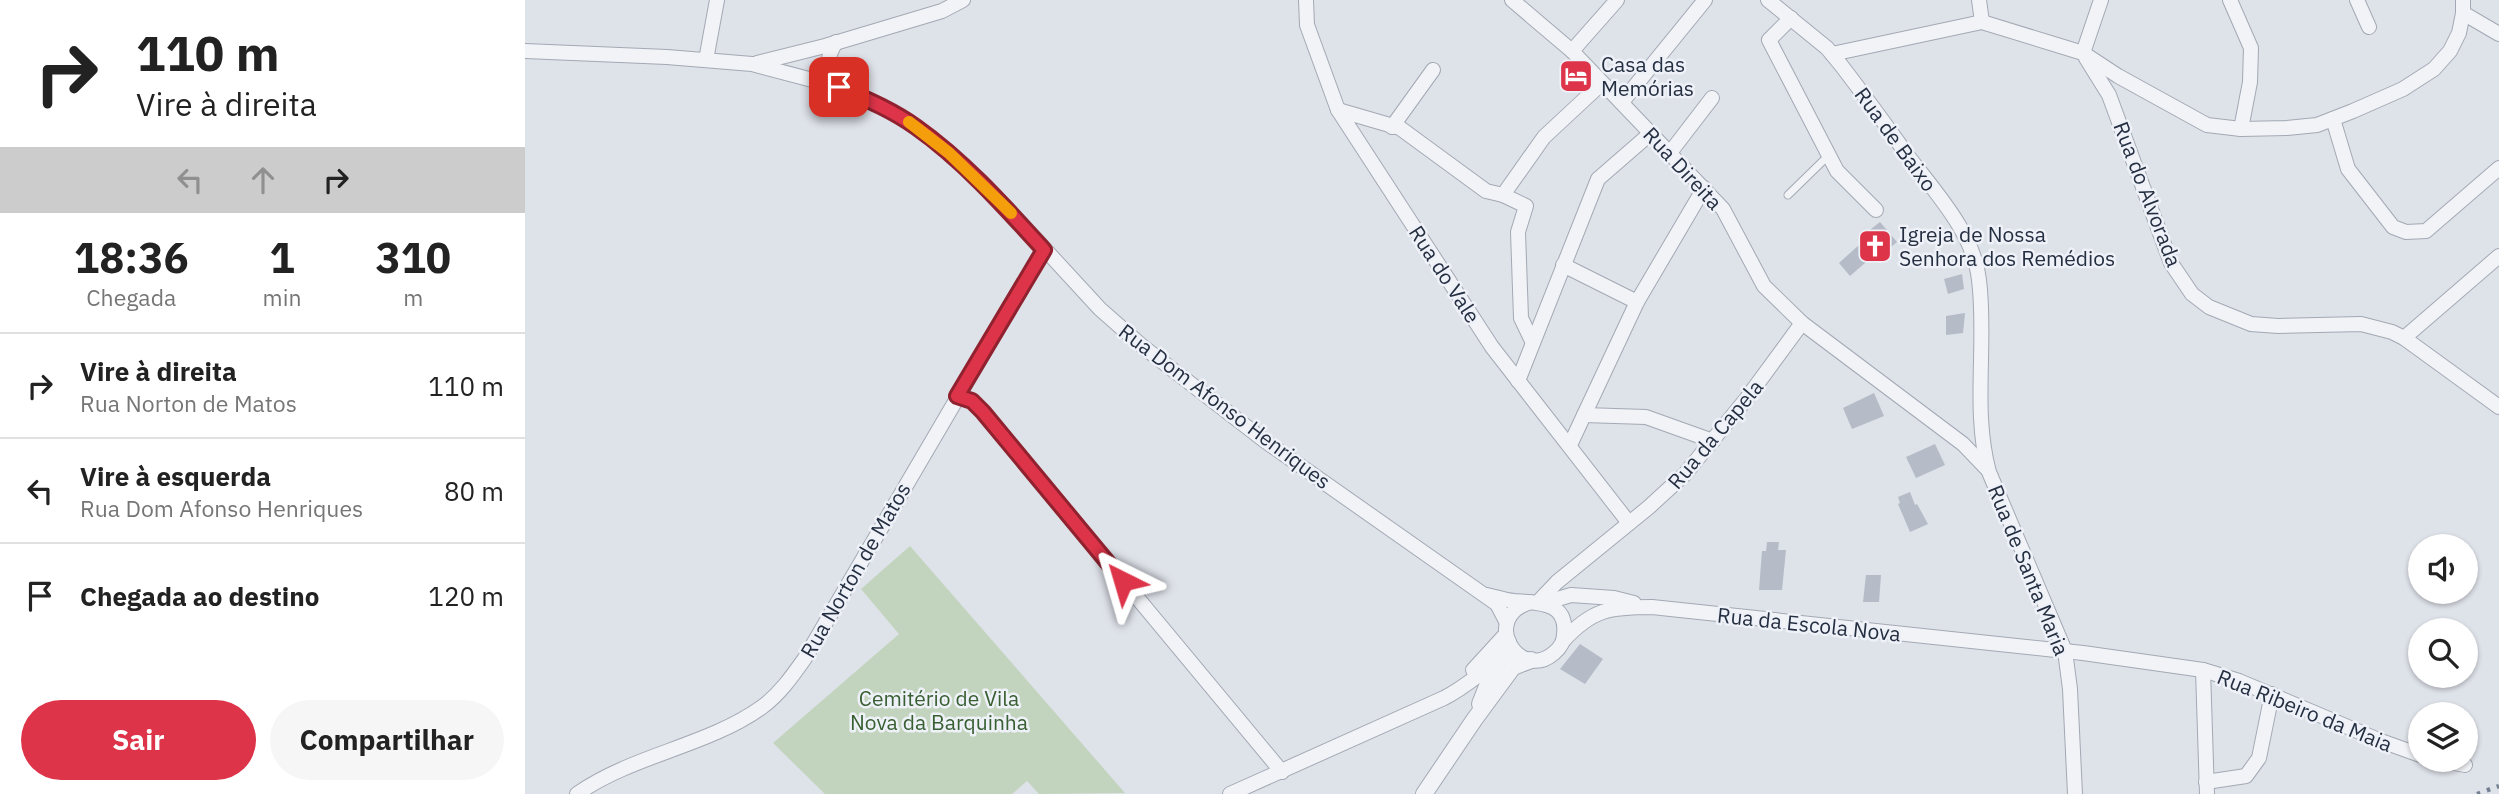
<!DOCTYPE html>
<html lang="pt">
<head>
<meta charset="utf-8">
<style>
  :root { --surface:#fff; --page:#f6f6f6; --text:#222; --muted:#767676; --line:#e0e0e0; --accent:#dd3449 }
  body { margin:0; font-family:"IBM Plex Sans",sans-serif; background:var(--page); color:var(--text); height:100vh; display:flex; flex-direction:column; font-size:26px; white-space:nowrap }
  * { box-sizing:border-box; margin:0 }
  p { font-size:23px; color:var(--muted) }
  .icon { flex:none; width:38px; height:38px; fill:none; stroke:currentColor; stroke-width:2; stroke-linecap:round; stroke-linejoin:round }
  .map { position:relative; flex:1; overflow:hidden }
  .side { display:flex; flex-direction:column; background:var(--surface); width:525px }
  .side>* { flex:none }
  .guide { background:#fff; color:var(--text); overflow:hidden }
  .buttons { position:absolute; left:1883px; top:534px; display:grid; gap:14px }
  .buttons a { display:grid; place-items:center; width:70px; height:70px; border-radius:50%; background:var(--surface); box-shadow:0 2px 5px #0004; font-size:35px }
  .pin { position:absolute; display:grid; place-items:center; width:60px; height:60px; color:#fff; margin:-30px; border-radius:14px; box-shadow:0 4px 10px #0006 }
  .me { position:absolute; width:77px; margin:-38px; rotate:320deg; stroke-linejoin:round; filter:drop-shadow(0 0 5px #0008) }
  .turn { display:flex; align-items:center; gap:24px; height:147px; padding:0 21px; font-size:32px }
  .turn .icon { width:91px; height:91px; stroke-width:2.5 }
  .turn b { display:block; font-size:49px; line-height:60px }
  .lanes { display:flex; align-items:center; height:66px; padding:0 21px; background:#0003; justify-content:center; gap:35px; direction:ltr }
  .lanes .off { opacity:.35 }
  .eta { display:flex; justify-content:space-evenly; align-items:center; height:119px; text-align:center }
  .eta b { font-size:42px; font-weight:700; line-height:49px }
  .cta { display:flex; gap:14px; margin-top:auto; padding:14px 21px }
  .cta a { flex:1; height:80px; border-radius:42px; background:var(--accent); color:#fff; font-size:28px; font-weight:700; line-height:80px; text-align:center }
  .cta a+a { background:var(--page); color:var(--text) }
  ul { padding:0; list-style:none }
  li { display:flex; align-items:center; gap:21px; height:105px; padding:0 21px; border-top:2px solid var(--line) }
  li div { flex:1 }
  li b { display:block; font-size:26px }
  li em { font-style:normal }
  main { display:flex; flex:1; min-height:0 }
  .map>svg:first-child { display:block }
  .green { fill:#c3d4be }
  .building { fill:#b5bbc7 }
  .lines { fill:none; stroke-linecap:round; stroke-linejoin:round }
  .service-casing { stroke:#a3a9b4; stroke-width:9 }
  .minor-casing { stroke:#a3a9b4; stroke-width:16 }
  .tertiary-casing { stroke:#a3a9b4; stroke-width:18 }
  .service { stroke:#f1f3f7; stroke-width:7 }
  .minor { stroke:#f1f3f7; stroke-width:14 }
  .tertiary { stroke:#f1f3f7; stroke-width:16 }
  .rail { stroke:#768095; stroke-width:4.5; stroke-dasharray:3.5 7; stroke-linecap:butt }
  .route-casing { stroke:#90222f; stroke-width:18 }
  .route { stroke:#dd3449; stroke-width:12 }
  .slow { stroke:#f59e0b; stroke-width:12 }
  .labels { text-anchor:middle; dominant-baseline:central; stroke-width:5; stroke-linejoin:round; paint-order:stroke }
  .poi-label { font-size:21px; fill:#252f42; stroke:#eef1f7; text-anchor:start }
  .street-label { font-size:21px; fill:#252f42; stroke:#eef1f7 }
  .park-label { font-size:21px; fill:#385f31; stroke:#eef1f7 }
</style>
</head>
<body>
<main>
<section class="side">
<div class="guide">
<div class="turn"><svg class="icon" aria-label="right" viewBox="0 0 24 24"><path d="M7 20v-9h11M14 6l5 5-5 5"/></svg><div><b>110 m</b>Vire à direita</div></div>
<div class="lanes"><svg class="icon off" aria-label="left" viewBox="0 0 24 24"><path d="M17 20v-9H6M10 6l-5 5 5 5"/></svg><svg class="icon off" aria-label="ahead" viewBox="0 0 24 24"><path d="M12 20V5M6 11l6-6 6 6"/></svg><svg class="icon" aria-label="right" viewBox="0 0 24 24"><path d="M7 20v-9h11M14 6l5 5-5 5"/></svg></div>
</div>
<div class="eta">
<div><b>18:36</b><p>Chegada</p></div>
<div><b>1</b><p>min</p></div>
<div><b>310</b><p>m</p></div>
</div>
<ul>
<li><svg class="icon" aria-label="right" viewBox="0 0 24 24"><path d="M7 20v-9h11M14 6l5 5-5 5"/></svg><div><b>Vire à direita</b><p>Rua Norton de Matos</p></div><em>110 m</em></li>
<li><svg class="icon" aria-label="left" viewBox="0 0 24 24"><path d="M17 20v-9H6M10 6l-5 5 5 5"/></svg><div><b>Vire à esquerda</b><p>Rua Dom Afonso Henriques</p></div><em>80 m</em></li>
<li><svg class="icon" aria-label="arrive" viewBox="0 0 24 24"><path d="M6 21V4h12l-3 4 3 4H6"/></svg><div><b>Chegada ao destino</b></div><em>120 m</em></li>
</ul>
<div class="cta"><a>Sair</a><a>Compartilhar</a></div>
</section>
<div class="map">
<svg width="1974" height="794" viewBox="0 0 1974 794">
  <rect width="100%" height="100%" fill="#dee2e9"/>
  <polygon class="green" points="385,546 600,793 514,794 502,781 487,794 300,794 248,743 374,634 336,589"/>
  <g class="building">
    <polygon points="1355,222 1372,242 1359,253 1356,249 1325,276 1314,263 1344,236 1341,233"/>
    <polygon points="1437,274 1439,289 1423,294 1419,279"/>
    <polygon points="1440,313 1438,333 1421,335 1421,316"/>
    <polygon points="1349,393 1359,416 1327,429 1318,408"/>
    <polygon points="1410,444 1420,465 1391,478 1381,457"/>
    <polygon points="1385,492 1390,505 1392,504 1403,524 1385,532 1373,504 1375,503 1373,497"/>
    <polygon points="1242,542 1254,542 1253,550 1261,550 1257,590 1234,590 1237,551 1241,551"/>
    <polygon points="1341,575 1356,575 1354,602 1338,602"/>
    <polygon points="1055,644 1078,659 1060,684 1035,669"/>
  </g>
  <g class="lines">
    <g class="service-casing">
      <polyline id="service" points="1263,195 1303,156"/>
    </g>
    <g class="minor-casing">
      <g id="minor">
        <polyline points="781,0 782,25 813,110 967,347 1104,523"/>
        <polyline points="987,0 1047,51 1198,209 1239,286 1277,323 1438,444 1461,468"/>
        <path d="M1243 0 1302 48 1316 65C1339 95 1361 125 1383 156 1410 192 1449 233 1454 280 1462 343 1447 410 1464 472L1540 651 1545 689 1550 794"/>
        <polyline points="1454,0 1457,22"/>
        <polyline points="1705,0 1726,48 1725,82 1716,129"/>
        <polyline points="1832,0 1844,27"/>
        <polyline points="1938,13 1974,34"/>
        <polyline points="1266,18 1244,40 1312,171 1351,210"/>
        <path d="M311 42C299 62 302 69 314 87"/>
        <polyline points="0,51 142,57 227,64 314,87 372,115 411,142 437,165 481,207 575,309 617,346 740,441 972,604 982,623"/>
        <polyline points="1047,51 1092,0"/>
        <polyline points="1558,53 1576,0"/>
        <polyline points="1307,54 1457,22 1558,53 1593,76 1682,125 1716,129 1762,128 1792,125 1828,111 1878,89 1909,69 1925,51 1934,33 1938,13 1938,0"/>
        <polyline points="1561,58 1584,95 1646,263 1667,294 1684,307 1726,324 1753,326 1836,324 1867,332 1879,338 1974,407"/>
        <polyline points="181,60 192,0"/>
        <polyline points="232,63 300,46 417,11 438,0"/>
        <polyline points="1097,102 1180,0"/>
        <polyline points="813,110 875,128 961,191 978,195 1019,137 1076,84"/>
        <polyline points="1808,119 1823,169 1868,227 1881,232 1901,231 1974,168"/>
        <polyline points="867,127 908,70"/>
        <polyline points="1144,154 1187,98"/>
        <polyline points="978,195 1001,206 993,232 996,318 1007,341"/>
        <polyline points="1038,265 1112,302"/>
        <polyline points="1879,338 1974,256"/>
        <polyline points="993,381 1073,179 1126,133"/>
        <polyline points="432,396 447,401 458,412 757,772"/>
        <polyline points="1059,415 1121,417 1188,441"/>
        <polyline points="1045,445 1112,302 1179,188"/>
        <path d="M962 595C971 597 980 600 989 601 1012 603 1043 601 1039 634 1039 642 1035 648 1029 653 994 683 954 617 1006 602"/>
        <polyline points="1013,602 1032,582 1124,507 1160,474 1222,398 1277,323"/>
        <polyline points="1019,603 1046,595 1089,598 1109,603"/>
        <path d="M1038 641C1067 609 1085 607 1127 607L1558 653 1678 670 1714 681 1856 741 1895 755"/>
        <polyline points="948,670 981,634"/>
        <polyline points="1678,670 1682,794"/>
        <polyline points="1913,760 1940,765"/>
        <polyline points="1681,782 1721,776 1734,758 1747,694"/>
        <path d="M52 794C107 755 183 746 237 707 255 694 268 675 280 658L519 250"/>
        <path d="M705 794 919 698C945 685 963 665 989 651"/>
      </g>
    </g>
    <g class="tertiary-casing">
      <g id="tertiary">
        <polyline points="955,704 970,666 983,642"/>
        <polyline points="899,794 949,720 988,667 1006,660"/>
      </g>
    </g>
    <use href="#service" class="service"/>
    <use href="#minor" class="minor"/>
    <use href="#tertiary" class="tertiary"/>
    <polyline class="rail" points="1952,794 1974,786"/>
  </g>
  <g class="lines">
    <g class="route-casing">
      <path id="route" d="M314 87C341 99 367 110 391 127 439 161 479 206 519 250L432 396 447 401 458 412 598 581"/>
    </g>
    <use href="#route" class="route"/>
    <polyline class="slow" points="384,122 424,153 486,213"/>
  </g>
  <defs>
    <g id="hotel-square" transform="scale(1.75)"><rect x="-9" y="-9" width="18" height="18" rx="4" fill="#dd3449" stroke="#eef1f7"/><path d="M-6-4.5h1.5V1H6V5H4.5V3h-9V5H-6ZM-4 0a1.8 1.8 0 1 1 3.6 0ZM.5 0V-2.5h3Q6-2.5 6 0Z" fill="#fff"/></g>
    <g id="church-square" transform="scale(1.75)"><rect x="-9" y="-9" width="18" height="18" rx="4" fill="#dd3449" stroke="#eef1f7"/><path d="M-1.2-6h2.4v3.5h3.3v2.4h-3.3V6h-2.4V-.1h-3.3v-2.4h3.3Z" fill="#fff"/></g>
  </defs>
  <g fill-rule="evenodd">
    <use href="#hotel-square" x="1051" y="76"/>
    <use href="#church-square" x="1350" y="246"/>
  </g>
  <g class="labels">
    <g class="poi-label">
      <text x="1076" y="64">Casa das<tspan x="1076" dy="24">Memórias</tspan></text>
      <text x="1374" y="234">Igreja de Nossa<tspan x="1374" dy="24">Senhora dos Remédios</tspan></text>
    </g>
    <g class="street-label">
      <text transform="translate(1371 139) rotate(54)">Rua de Baixo</text>
      <text transform="translate(1158 168) rotate(47)">Rua Direita</text>
      <text transform="translate(1623 194) rotate(69)">Rua do Alvorada</text>
      <text transform="translate(920 274) rotate(57)">Rua do Vale</text>
      <text transform="translate(700 406) rotate(37)">Rua Dom Afonso Henriques</text>
      <text transform="translate(1190 434) rotate(-50)">Rua da Capela</text>
      <text transform="translate(330 570) rotate(-60)">Rua Norton de Matos</text>
      <text transform="translate(1504 570) rotate(68)">Rua de Santa Maria</text>
      <text transform="translate(1284 624) rotate(6)">Rua da Escola Nova</text>
      <text transform="translate(1780 710) rotate(22)">Rua Ribeiro da Maia</text>
    </g>
    <g class="park-label">
      <text x="414" y="698">Cemitério de Vila<tspan x="414" dy="24">Nova da Barquinha</tspan></text>
    </g>
  </g>
</svg>
<div class="buttons">
<a><svg class="icon" aria-label="sound" viewBox="0 0 24 24"><path d="M4 9h4l5-4v14l-5-4H4zM17 9q2 3 0 6"/></svg></a>
<a><svg class="icon" aria-label="search" viewBox="0 0 24 24"><circle cx="10" cy="10" r="6"/><path d="M15 15l6 6"/></svg></a>
<a><svg class="icon" aria-label="layers" viewBox="0 0 24 24"><path d="M12 4l9 5-9 5-9-5zM3 14l9 5 9-5"/></svg></a>
</div>
<div class="pin" style="left:314px;top:87px;background:#d93025"><svg class="icon" aria-label="arrive" viewBox="0 0 24 24"><path d="M6 21V4h12l-3 4 3 4H6"/></svg></div>
<svg class="me" style="left:598px;top:581px" viewBox="-20 -20 40 40"><path d="M0-17L14 15 0 8-14 15z" fill="#dd3449" stroke="#fff" stroke-width="4"/></svg>
</div>
</main>
</body>
</html>
